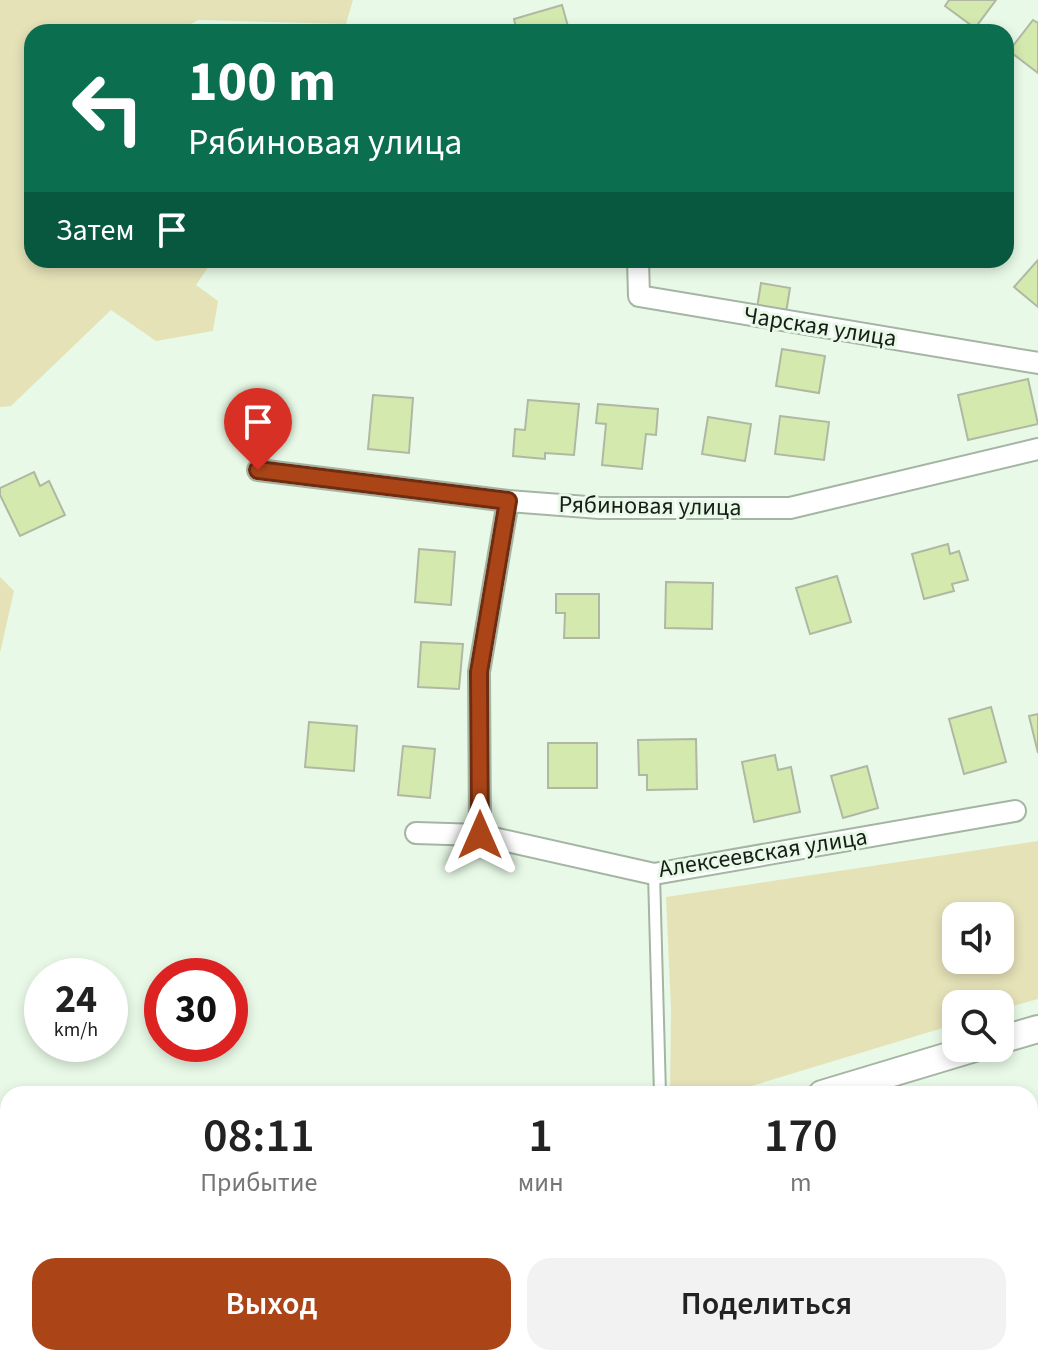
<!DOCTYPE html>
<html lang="ru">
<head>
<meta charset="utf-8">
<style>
  :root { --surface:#fff; --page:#f2f2f2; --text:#222; --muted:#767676; --accent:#ab4518 }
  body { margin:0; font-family:"Source Sans 3",sans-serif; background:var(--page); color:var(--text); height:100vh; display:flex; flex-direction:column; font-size:30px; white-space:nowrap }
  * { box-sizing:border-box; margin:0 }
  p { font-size:26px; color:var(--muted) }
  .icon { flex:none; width:44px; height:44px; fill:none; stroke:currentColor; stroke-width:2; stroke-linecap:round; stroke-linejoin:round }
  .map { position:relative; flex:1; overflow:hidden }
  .panel { position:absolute; left:0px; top:1086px; width:1038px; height:280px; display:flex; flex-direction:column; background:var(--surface); border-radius:24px 24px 0 0; box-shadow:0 4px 12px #0003 }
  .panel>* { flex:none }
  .top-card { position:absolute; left:24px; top:24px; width:990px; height:244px; border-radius:24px; box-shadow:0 4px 12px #0003; background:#0b6e4f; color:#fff; overflow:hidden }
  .tools { position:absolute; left:942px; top:902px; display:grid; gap:16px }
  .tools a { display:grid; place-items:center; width:72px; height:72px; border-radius:16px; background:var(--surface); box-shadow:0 4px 12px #0003; font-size:40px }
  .speed { position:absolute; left:24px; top:958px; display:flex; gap:16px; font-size:40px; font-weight:700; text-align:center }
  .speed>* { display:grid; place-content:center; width:104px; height:104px; border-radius:50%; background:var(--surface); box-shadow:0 4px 12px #0003; line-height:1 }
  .speed small { font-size:20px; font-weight:400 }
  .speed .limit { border:12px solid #d22; background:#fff; color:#111 }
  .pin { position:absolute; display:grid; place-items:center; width:68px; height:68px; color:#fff; margin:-82px -34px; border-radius:50% 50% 50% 0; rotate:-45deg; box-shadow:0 0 8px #0007 }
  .pin .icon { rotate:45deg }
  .me { position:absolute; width:88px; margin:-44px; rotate:0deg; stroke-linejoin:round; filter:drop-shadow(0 0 6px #0008) }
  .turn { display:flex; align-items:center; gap:28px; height:168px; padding:0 32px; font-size:36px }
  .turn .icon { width:104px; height:104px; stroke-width:2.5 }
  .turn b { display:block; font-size:56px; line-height:68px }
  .then { display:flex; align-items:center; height:76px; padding:0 32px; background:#0003; gap:16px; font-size:30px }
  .eta { display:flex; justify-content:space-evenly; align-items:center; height:136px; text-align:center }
  .eta b { font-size:48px; font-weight:600; line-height:56px }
  .action { display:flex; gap:16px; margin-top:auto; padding:16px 32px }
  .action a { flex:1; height:92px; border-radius:24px; background:var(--accent); color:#fff; font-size:32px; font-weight:600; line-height:92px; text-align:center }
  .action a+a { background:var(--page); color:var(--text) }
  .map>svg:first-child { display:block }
  .green { fill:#e5e2b8; fill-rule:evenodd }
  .building { fill:#d4e9ae; stroke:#b0b8a3; stroke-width:2 }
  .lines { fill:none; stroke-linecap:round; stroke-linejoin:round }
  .service-casing { stroke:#a4b5a3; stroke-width:14 }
  .minor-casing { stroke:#a4b5a3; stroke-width:24 }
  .secondary-casing { stroke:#a4b5a3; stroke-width:30 }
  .service { stroke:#fff; stroke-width:10 }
  .minor { stroke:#fff; stroke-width:20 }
  .secondary { stroke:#fff; stroke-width:26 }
  .route-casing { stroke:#6f2d10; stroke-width:20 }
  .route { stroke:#ab4518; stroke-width:14 }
  .labels { text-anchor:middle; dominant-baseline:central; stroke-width:6; stroke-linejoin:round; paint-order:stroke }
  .street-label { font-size:24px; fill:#171d17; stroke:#e8fae7 }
</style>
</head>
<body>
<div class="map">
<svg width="1038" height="1366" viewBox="0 0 1038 1366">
  <rect width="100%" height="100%" fill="#e8fae7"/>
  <g class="green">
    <polygon points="0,0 353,0 346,24 198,20 177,32 32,32 32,260 213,260 196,285 218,301 213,331 156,341 111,310 11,406 0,407"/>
    <polygon points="0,577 14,591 0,653"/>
    <path d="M1038 841V999L1000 1010V1004H956V1024L725 1094H670L671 1009 666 897ZM1000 916V960H956V916Z"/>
  </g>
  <g class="building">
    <polygon points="949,0 996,0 975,28 945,6"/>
    <polygon points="562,5 569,30 579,28 580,32 517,32 514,19"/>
    <polygon points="1033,20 1038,23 1038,73 1009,51"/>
    <polygon points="563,260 611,260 611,263 563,264"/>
    <polygon points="1038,260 1038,307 1014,287"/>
    <polygon points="761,283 790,288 786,313 757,308"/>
    <polygon points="782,349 825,356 819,393 776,386"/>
    <polygon points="1028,379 1038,424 968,440 958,395"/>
    <polygon points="373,395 413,398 409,453 368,449"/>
    <polygon points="528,400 579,404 574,455 545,453 545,459 513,456 515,429 525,430"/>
    <polygon points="598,404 658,409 656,435 646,434 642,469 602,465 606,424 596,423"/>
    <polygon points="780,416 829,422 824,460 775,454"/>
    <polygon points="708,417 751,424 745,461 702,454"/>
    <polygon points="34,472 40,486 49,481 65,515 20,536 0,495 0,488"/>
    <polygon points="948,544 950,554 959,551 968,580 952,584 954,591 924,599 912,554"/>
    <polygon points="419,549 455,552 451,605 415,602"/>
    <polygon points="837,576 851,622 810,634 796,588"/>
    <polygon points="666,582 713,583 712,629 665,628"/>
    <polygon points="556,594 599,594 599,638 564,638 565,613 556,613"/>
    <polygon points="421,642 463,644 459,689 418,687"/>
    <polygon points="991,707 1006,762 964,774 949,719"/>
    <polygon points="1038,714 1038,753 1029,716"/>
    <polygon points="309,722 357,726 354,771 305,767"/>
    <polygon points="696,739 697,789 647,790 647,775 639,775 638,740"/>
    <rect x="548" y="743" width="49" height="45"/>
    <polygon points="403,746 435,749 430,798 398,795"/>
    <polygon points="775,755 778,770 791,767 800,812 754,822 742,762"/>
    <polygon points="867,766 878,808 843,818 831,776"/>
  </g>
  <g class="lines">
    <g class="service-casing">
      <polyline id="service" points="654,874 660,1094"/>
    </g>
    <g class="minor-casing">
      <g id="minor">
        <polyline points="638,260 639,296 1038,363"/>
        <polyline points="258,470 508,501 600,508 790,508 1038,449"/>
        <polyline points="416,833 480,835 654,874 1015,811"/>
        <polyline points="480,835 479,672 508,501"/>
      </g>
    </g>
    <g class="secondary-casing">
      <g id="secondary">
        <polyline points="1000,1040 1038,1029"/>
        <polyline points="822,1094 975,1048"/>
        <polyline points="0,1353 8,1351"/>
      </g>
    </g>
    <use href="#service" class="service"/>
    <use href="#minor" class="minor"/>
    <use href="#secondary" class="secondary"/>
  </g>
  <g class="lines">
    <g class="route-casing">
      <polyline id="route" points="258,470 508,501 479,672 480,835"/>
    </g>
    <use href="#route" class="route"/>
  </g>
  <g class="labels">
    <g class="street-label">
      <text transform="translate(820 327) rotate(9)">Чарская улица</text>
      <text transform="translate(650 506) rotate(1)">Рябиновая улица</text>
      <text transform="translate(763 853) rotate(-9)">Алексеевская улица</text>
    </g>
  </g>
</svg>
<div class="tools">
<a><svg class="icon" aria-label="sound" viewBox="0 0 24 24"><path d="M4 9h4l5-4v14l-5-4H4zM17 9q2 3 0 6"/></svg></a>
<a><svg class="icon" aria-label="search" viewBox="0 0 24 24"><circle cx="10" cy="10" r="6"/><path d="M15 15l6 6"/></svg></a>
</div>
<div class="speed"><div>24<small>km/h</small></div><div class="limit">30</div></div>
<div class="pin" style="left:258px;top:470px;background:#d93025"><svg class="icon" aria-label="arrive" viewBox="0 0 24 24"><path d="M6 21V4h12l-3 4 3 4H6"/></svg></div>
<svg class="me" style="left:480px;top:835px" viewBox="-20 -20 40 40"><path d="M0-17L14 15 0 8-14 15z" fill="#ab4518" stroke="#fff" stroke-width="4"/></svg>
<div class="top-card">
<div class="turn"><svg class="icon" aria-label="left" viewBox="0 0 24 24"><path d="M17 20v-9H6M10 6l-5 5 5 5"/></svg><div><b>100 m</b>Рябиновая улица</div></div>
<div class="then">Затем<svg class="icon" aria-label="arrive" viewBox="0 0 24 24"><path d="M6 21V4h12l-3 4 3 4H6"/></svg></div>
</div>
<section class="panel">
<div class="eta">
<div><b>08:11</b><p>Прибытие</p></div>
<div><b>1</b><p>мин</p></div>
<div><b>170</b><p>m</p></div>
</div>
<div class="action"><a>Выход</a><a>Поделиться</a></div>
</section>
</div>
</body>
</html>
